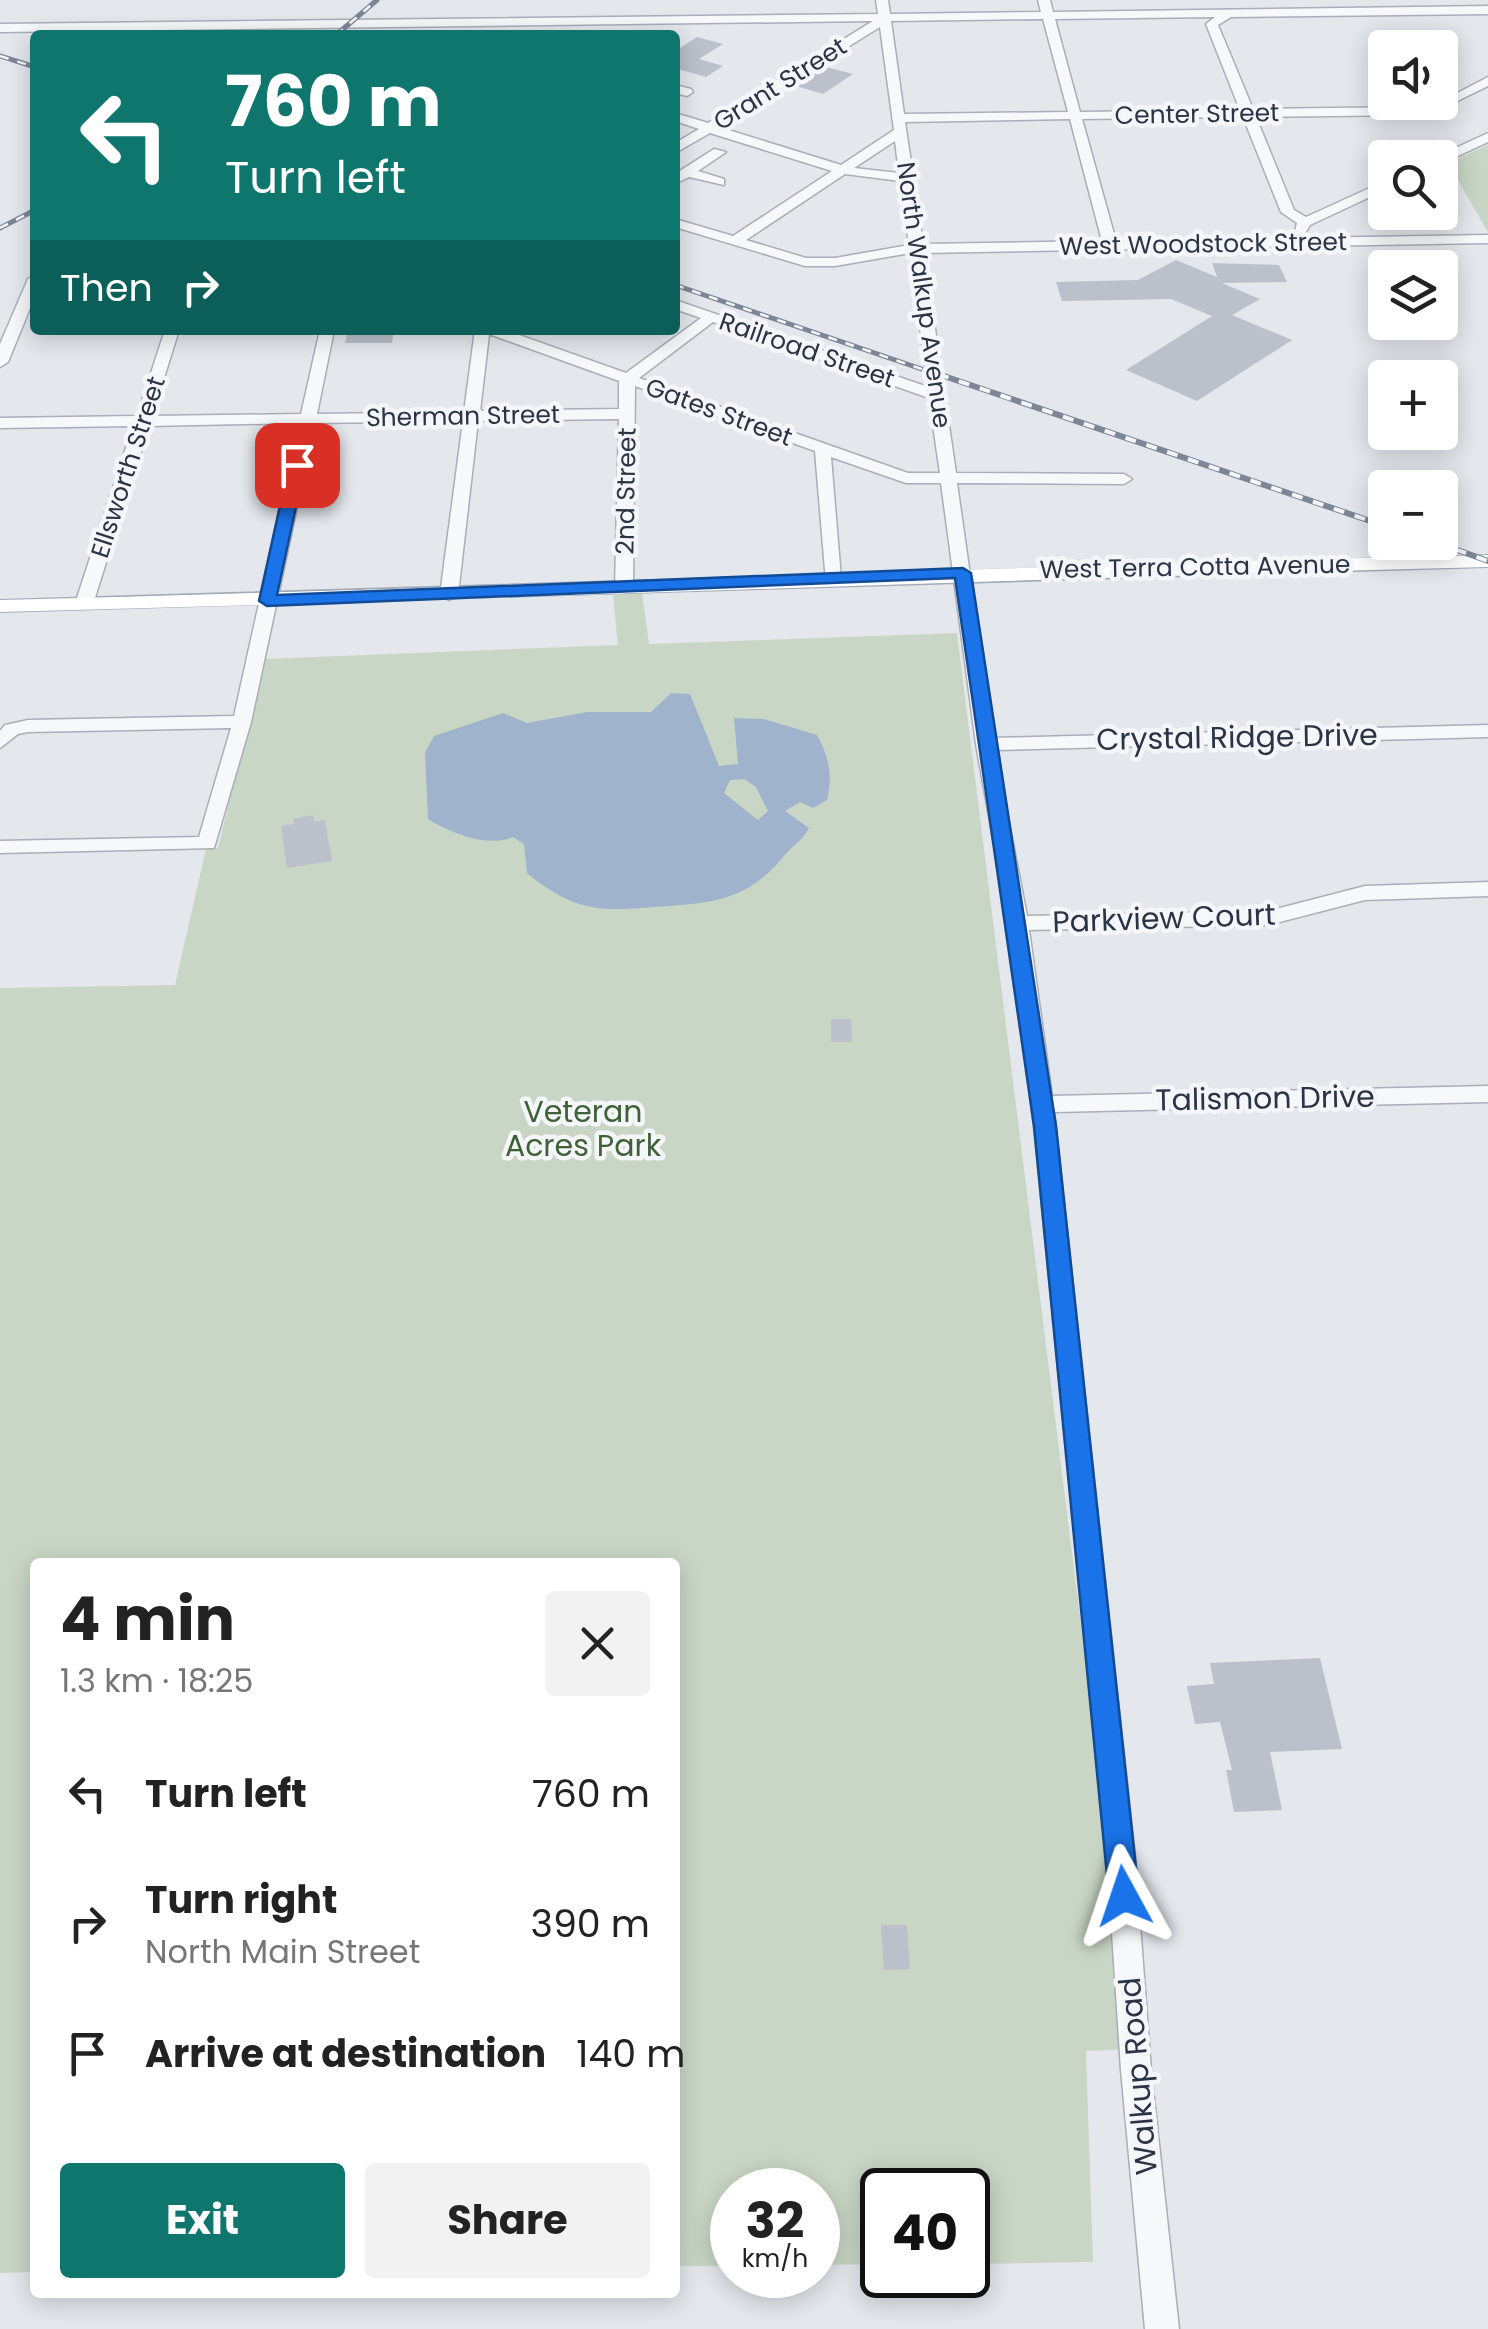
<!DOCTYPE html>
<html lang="en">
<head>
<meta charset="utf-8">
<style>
  :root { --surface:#fff; --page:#f2f2f2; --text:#222; --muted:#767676; --accent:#0f766e }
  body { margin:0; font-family:Poppins,sans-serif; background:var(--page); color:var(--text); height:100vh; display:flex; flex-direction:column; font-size:38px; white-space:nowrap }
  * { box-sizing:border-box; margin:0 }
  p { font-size:32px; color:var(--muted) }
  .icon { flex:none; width:55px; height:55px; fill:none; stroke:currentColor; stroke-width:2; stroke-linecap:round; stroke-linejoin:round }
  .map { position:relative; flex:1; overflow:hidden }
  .sheet { position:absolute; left:30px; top:1558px; width:650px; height:740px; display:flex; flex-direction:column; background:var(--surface); border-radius:10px; box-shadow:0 5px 25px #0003 }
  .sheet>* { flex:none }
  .top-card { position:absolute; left:30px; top:30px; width:650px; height:305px; border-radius:10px; box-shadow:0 5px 25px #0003; background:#0f766e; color:#fff; overflow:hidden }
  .buttons { position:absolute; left:1368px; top:30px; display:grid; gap:20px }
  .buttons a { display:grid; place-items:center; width:90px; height:90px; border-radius:10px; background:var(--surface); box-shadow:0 5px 25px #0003; font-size:50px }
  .speed { position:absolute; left:710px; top:2168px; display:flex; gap:20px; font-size:50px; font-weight:700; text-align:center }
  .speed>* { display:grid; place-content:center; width:130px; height:130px; border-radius:50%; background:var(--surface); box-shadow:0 5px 25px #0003; line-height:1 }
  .speed small { font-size:25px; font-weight:400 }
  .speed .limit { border:5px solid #111; border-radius:15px; background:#fff; color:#111 }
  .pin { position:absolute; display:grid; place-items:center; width:85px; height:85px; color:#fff; margin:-42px; border-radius:20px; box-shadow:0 5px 15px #0006 }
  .me { position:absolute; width:110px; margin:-55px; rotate:355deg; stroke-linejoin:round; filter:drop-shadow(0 0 8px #0008) }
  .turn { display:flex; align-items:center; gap:35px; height:210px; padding:0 30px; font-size:45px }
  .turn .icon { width:130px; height:130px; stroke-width:2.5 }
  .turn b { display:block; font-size:70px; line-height:85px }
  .then { display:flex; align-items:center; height:95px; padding:0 30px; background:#0003; gap:20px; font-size:38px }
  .round { display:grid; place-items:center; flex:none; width:105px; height:105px; border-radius:10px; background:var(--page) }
  .summary { display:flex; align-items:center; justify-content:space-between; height:170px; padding:0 30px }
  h1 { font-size:60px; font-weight:700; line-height:75px }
  .primary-button { display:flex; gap:20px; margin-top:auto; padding:20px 30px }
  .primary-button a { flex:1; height:115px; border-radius:10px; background:var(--accent); color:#fff; font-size:40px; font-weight:700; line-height:115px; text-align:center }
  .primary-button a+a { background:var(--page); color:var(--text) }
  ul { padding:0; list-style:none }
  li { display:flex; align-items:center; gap:30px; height:130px; padding:0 30px }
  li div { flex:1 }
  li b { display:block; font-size:38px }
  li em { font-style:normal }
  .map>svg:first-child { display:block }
  .green { fill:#c9d6c5 }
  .water { fill:#9fb4cc; fill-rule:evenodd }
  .building { fill:#bbc0ca }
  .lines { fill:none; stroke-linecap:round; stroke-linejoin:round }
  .minor-casing { stroke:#a9aeb7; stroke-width:3 }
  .major-casing { stroke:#a3abb8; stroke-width:2 }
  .minor { fill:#f7f8fa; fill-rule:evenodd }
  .major { fill:#fff; fill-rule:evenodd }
  .rail-far1-casing { stroke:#7d8696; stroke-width:5 }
  .rail-casing { stroke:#7d8696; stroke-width:6 }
  .rail-far1 { stroke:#f4f6f9; stroke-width:2.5; stroke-dasharray:9; stroke-linecap:butt }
  .rail { stroke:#f4f6f9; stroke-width:4; stroke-dasharray:11; stroke-linecap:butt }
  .route { fill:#1a73e8; stroke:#114b97; stroke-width:2.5 }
  .labels { text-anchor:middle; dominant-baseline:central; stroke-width:9; stroke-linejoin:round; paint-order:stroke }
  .far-street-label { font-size:25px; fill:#2b3445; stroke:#f4f6f9 }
  .street-label { font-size:30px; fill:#2b3445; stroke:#f4f6f9 }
  .park-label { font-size:30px; fill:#3f6138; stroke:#f4f6f9 }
</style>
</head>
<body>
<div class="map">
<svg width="1488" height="2329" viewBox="0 0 1488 2329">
  <rect width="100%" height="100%" fill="#e4e7ec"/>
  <g class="green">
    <polygon points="1488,145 1488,232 1448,163"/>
    <polygon points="642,593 649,644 957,633 1134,2049 1086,2051 1093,2262 968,2264 968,2190 882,2190 882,2264 818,2265 818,2190 732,2190 732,2266 675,2266 675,1562 35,1562 35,2272 0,2273 0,988 175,985 206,849 218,848 263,659 618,645 613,595"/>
  </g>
  <path class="water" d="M671 693 690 694 719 766 738 764 734 718 764 719 817 735C829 756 833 777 827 800L813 808 800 802 785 811 809 828C802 841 793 845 784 856 750 897 721 902 670 906 606 910 580 917 527 873L524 844 513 837C487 848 451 833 428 819L425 753 434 736 503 713 527 723 587 712H651ZM744 779 756 787 768 811 758 820 724 793 730 780Z"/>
  <g class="building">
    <polygon points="697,37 723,44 699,59 723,66 706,77 675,68 675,51"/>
    <polygon points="826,67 853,74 823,94 796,86"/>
    <polygon points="1176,260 1217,277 1212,263 1279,265 1287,282 1222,283 1260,299 1232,315 1292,340 1197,401 1126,370 1212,316 1171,299 1062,301 1056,282 1138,280"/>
    <polygon points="348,330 394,330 392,343 345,343"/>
    <polygon points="313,815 314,822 325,820 332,861 287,868 281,826 294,824 293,819"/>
    <polygon points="831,1019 851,1019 852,1042 831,1042"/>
    <polygon points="1320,1658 1342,1749 1270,1752 1282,1810 1234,1812 1226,1770 1232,1770 1220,1722 1195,1724 1187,1686 1214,1684 1210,1663"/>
    <polygon points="881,1925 907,1925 910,1969 884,1970"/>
  </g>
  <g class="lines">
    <g class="minor-casing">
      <g id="minor">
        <path d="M876 0H888L890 14 1041 12 1038 0H1050L1053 12 1488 6V14L1231 17 1218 25 1253 109 1415 107 1440 102 1488 77V86L1445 107 1415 115 1256 117 1294 210 1306 217 1385 181V190L1310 225 1304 235H1294L1297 223 1281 212 1243 117 1082 119 1116 241 1488 235V243L924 253 956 473 1124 474 1132 479 1124 484 957 483 993 738 1488 725V737L995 750 1027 916 1268 911 1365 886 1488 882V896L1365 900 1268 925 1029 930 1052 1096 1488 1086V1102L1054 1112 1135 1857 1151 2070 1179 2329H1145L1121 2070 1107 1857 1034 1126 1008 923 976 744 941 483H906L831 457 841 578 832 583 826 582 815 451 635 386 633 588 624 593 615 588 619 419 478 421 458 595 449 600 440 595 463 421 315 423 251 722 214 848 0 853V841L199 837 231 728 28 732 18 734 0 748V731L5 725 28 720 234 716 299 423 149 426 93 604 84 609 75 604 133 426 0 428V418L137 416 165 330H179L152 416 301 414 320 330H334L317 414 464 412 475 330H505L626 373 701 318 675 309V300L928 387 910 253 835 266H805L675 227V219L733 236 832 171 710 133 675 153V143L699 129 675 121V113L708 123 873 21 0 32V24L878 14ZM1215 17 1206 24 1240 110 1080 112 1055 19ZM1043 19 1068 112 904 114 891 21ZM880 27 894 130 841 165 719 127ZM1070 119 1102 241 923 244 905 122ZM895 141 899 173 854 168ZM845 174 900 181 909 245 835 258H806L746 240ZM713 322 929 398 940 473H908L639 378ZM489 334 619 381V409L480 411Z"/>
        <polygon points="675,85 691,89 693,92 687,96 675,93"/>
        <polygon points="1488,133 1488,142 1445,162 1440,163 1440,158 1434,158"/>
        <polygon points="714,149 726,152 698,171 724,179 724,185 689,177 675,184 675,174"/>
        <polygon points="35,275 35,296 8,362 0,367 0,344 28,279"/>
      </g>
    </g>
    <g class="major-casing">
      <path id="major" d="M1488 555V567C992 579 496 600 0 612V600C496 588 992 566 1488 555Z"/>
    </g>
    <use href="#minor" class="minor"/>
    <use href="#major" class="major"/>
    <g class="rail-far1-casing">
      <g id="rail-far1">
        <polyline points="336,35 377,0"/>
        <polyline points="0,56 35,67"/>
        <polyline points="0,228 35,210"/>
        <polyline points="675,285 945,377"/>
      </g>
    </g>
    <g class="rail-casing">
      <g id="rail">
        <polyline points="938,374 1385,526"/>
        <polyline points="1435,542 1488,561"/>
      </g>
    </g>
    <use href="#rail-far1" class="rail-far1"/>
    <use href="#rail" class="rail"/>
  </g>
  <polygon class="route" points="297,460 305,465 277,595 963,568 971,573 1056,1126 1139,1896 1134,1906 1124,1910 1113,1906 1109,1896 1034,1126 955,578 267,606 259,601 289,465"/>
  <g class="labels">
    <g class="far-street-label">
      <text transform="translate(780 84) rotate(-32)">Grant Street</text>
      <text transform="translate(1197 114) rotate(-1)">Center Street</text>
      <text transform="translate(1203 244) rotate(-1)">West Woodstock Street</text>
      <text transform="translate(924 295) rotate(82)">North Walkup Avenue</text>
      <text transform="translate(807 350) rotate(19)">Railroad Street</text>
      <text transform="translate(719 412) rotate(20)">Gates Street</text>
      <text transform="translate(463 416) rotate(-1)">Sherman Street</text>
      <text transform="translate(128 467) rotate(-72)">Ellsworth Street</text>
      <text transform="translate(626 491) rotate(-89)">2nd Street</text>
      <text transform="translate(1195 567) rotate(-1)">West Terra Cotta Avenue</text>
    </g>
    <g class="street-label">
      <text transform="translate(1237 737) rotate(-1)">Crystal Ridge Drive</text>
      <text transform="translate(1164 918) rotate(-2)">Parkview Court</text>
      <text transform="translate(1265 1098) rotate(-1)">Talismon Drive</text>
      <text transform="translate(1138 2076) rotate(-95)">Walkup Road</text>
    </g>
    <g class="park-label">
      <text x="583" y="1111">Veteran<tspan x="583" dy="34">Acres Park</tspan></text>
    </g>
  </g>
</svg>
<div class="buttons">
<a><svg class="icon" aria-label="sound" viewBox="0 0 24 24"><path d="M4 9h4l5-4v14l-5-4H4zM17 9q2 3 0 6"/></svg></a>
<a><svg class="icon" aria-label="search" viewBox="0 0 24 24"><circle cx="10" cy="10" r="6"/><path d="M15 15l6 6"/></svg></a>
<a><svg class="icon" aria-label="layers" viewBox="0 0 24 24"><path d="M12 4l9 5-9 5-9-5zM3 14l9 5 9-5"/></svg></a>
<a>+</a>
<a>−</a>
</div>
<div class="speed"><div>32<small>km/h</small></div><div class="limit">40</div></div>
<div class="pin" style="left:297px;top:465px;background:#d93025"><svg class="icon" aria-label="arrive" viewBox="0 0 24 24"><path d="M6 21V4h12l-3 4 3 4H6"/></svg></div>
<svg class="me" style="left:1124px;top:1896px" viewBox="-20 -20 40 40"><path d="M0-17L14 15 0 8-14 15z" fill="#1a73e8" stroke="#fff" stroke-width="4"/></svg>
<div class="top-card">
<div class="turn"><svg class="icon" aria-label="left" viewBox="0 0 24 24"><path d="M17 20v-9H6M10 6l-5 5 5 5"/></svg><div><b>760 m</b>Turn left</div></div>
<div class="then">Then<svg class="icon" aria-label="right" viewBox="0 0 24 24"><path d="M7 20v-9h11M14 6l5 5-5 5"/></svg></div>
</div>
<section class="sheet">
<div class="summary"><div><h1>4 min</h1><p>1.3 km · 18:25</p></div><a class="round"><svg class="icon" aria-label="close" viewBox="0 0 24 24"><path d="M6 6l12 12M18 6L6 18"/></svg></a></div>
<ul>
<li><svg class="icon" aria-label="left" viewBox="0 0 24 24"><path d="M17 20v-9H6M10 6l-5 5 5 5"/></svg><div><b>Turn left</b></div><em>760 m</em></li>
<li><svg class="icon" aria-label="right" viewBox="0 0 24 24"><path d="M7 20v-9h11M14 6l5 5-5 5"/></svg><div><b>Turn right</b><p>North Main Street</p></div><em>390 m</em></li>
<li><svg class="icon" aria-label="arrive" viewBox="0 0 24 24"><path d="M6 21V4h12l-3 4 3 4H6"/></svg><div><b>Arrive at destination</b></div><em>140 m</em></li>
</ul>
<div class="primary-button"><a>Exit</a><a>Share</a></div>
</section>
</div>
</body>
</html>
